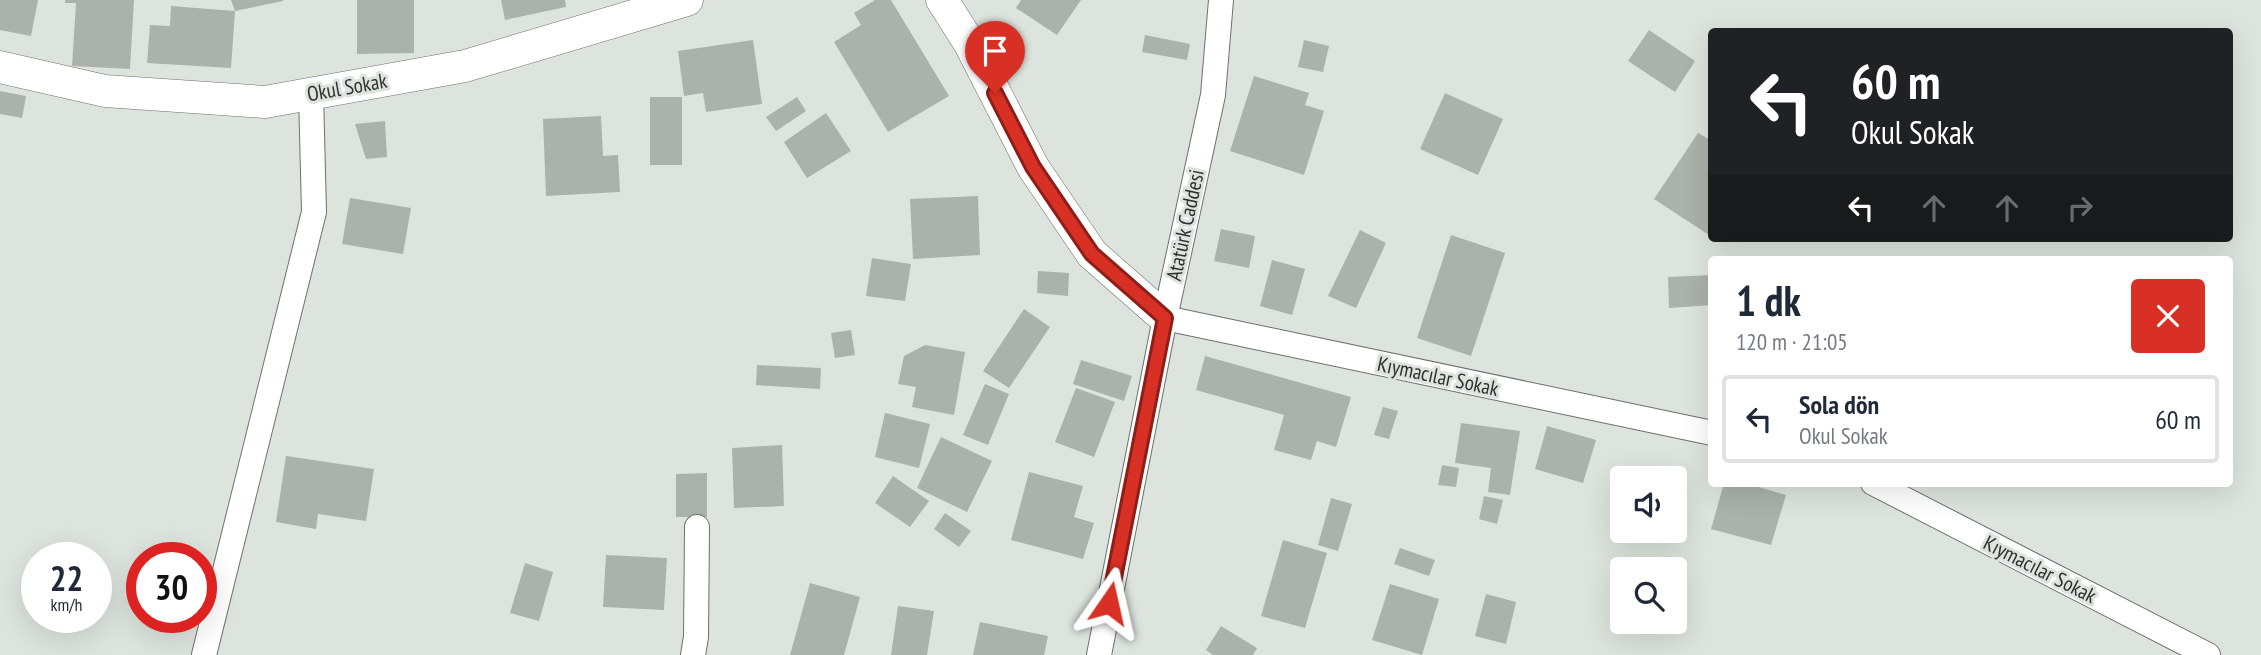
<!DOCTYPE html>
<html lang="tr">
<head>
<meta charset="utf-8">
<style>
  :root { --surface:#fff; --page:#f2f2f3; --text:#1f2937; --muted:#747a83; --line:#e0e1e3 }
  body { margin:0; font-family:"PT Sans Narrow",sans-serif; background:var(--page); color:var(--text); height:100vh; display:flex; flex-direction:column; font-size:26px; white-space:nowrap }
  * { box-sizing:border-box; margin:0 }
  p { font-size:23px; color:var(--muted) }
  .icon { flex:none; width:38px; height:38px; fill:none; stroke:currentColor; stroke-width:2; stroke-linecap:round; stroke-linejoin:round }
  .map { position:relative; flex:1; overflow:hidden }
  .panel { position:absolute; left:1708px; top:256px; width:525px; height:231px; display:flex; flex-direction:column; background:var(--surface); border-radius:7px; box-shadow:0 7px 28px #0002 }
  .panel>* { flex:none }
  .hud { position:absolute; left:1708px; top:28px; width:525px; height:214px; border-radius:7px; box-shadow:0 7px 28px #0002; background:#202124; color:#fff; overflow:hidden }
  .tools { position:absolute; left:1610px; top:466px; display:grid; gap:14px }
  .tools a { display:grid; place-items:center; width:77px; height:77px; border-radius:7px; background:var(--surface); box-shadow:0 7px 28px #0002; font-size:35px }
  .speed { position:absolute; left:21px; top:542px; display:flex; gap:14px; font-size:35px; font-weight:700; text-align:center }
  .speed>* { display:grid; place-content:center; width:91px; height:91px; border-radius:50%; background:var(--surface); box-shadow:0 7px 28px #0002; line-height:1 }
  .speed small { font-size:18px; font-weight:400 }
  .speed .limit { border:10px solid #d22; background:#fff; color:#111 }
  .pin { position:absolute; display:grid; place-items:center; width:60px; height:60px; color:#fff; margin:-72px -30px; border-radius:50% 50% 50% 0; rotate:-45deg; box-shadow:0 0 7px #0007 }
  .pin .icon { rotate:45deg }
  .me { position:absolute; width:77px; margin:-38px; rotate:11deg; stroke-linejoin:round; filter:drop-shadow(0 0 5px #0008) }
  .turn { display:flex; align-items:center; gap:24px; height:147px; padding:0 28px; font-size:32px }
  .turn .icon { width:91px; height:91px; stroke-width:2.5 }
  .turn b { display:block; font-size:49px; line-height:60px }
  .lanes { display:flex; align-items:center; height:66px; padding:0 28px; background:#0003; justify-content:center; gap:35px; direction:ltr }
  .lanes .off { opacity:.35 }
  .round { display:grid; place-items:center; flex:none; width:74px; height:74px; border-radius:7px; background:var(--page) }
  .headline { display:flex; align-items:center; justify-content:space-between; height:119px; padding:0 28px }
  h1 { font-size:42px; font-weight:700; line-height:52px }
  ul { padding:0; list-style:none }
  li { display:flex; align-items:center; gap:21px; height:88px; margin:0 14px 10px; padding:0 14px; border:4px solid var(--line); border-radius:7px }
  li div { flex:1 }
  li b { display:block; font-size:26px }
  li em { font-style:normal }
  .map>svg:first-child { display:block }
  .building { fill:#abb2ab }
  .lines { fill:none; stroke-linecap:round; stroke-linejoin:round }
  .minor-casing { stroke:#6b716b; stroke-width:26 }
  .tertiary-casing { stroke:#6b716b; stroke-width:33 }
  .minor { stroke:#fff; stroke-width:24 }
  .tertiary { stroke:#fff; stroke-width:32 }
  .route-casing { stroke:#8d1f18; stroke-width:18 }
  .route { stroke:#d93025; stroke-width:12 }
  .labels { text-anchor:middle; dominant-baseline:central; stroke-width:6; stroke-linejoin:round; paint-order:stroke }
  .street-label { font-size:21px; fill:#2e312e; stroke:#dde4dd }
</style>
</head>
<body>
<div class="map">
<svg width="2261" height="655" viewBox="0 0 2261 655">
  <rect width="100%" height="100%" fill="#dde4dd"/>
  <g class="building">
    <polygon points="0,0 38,0 31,36 0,30"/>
    <polygon points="65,0 134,0 130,69 72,66 76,3 65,3"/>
    <polygon points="231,0 283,0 283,1 235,11"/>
    <polygon points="357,0 414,0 414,53 357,54"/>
    <polygon points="501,0 565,0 566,7 505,20"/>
    <polygon points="875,0 891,0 949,96 888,132 834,42 861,25 854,13"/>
    <polygon points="1021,0 1081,0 1057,35 1016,8"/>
    <polygon points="171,6 235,11 231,68 147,63 150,25 170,26"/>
    <polygon points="1649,30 1695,61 1675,92 1628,61"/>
    <polygon points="1145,35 1190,44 1187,60 1142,52"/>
    <polygon points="753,40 762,104 706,112 703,93 684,96 678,51"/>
    <polygon points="1304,40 1329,46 1323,72 1298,67"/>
    <polygon points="1254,76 1309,93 1305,105 1324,111 1304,175 1230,151"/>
    <polygon points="0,91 26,96 22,118 0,114"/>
    <polygon points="1445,93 1503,119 1478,175 1420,149"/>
    <rect x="650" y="97" width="32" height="68"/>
    <polygon points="797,97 806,111 776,131 766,117"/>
    <polygon points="826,113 851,151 807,178 784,142"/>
    <polygon points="601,116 603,156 618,155 620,192 546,196 543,119"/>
    <polygon points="385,121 387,157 366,159 355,124"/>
    <polygon points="1698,133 1712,141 1712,237 1654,199"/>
    <polygon points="978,196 980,255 913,259 910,199"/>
    <polygon points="350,198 411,208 403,254 342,244"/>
    <polygon points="1221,229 1255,236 1249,268 1214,261"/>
    <polygon points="1360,230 1386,243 1356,308 1328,296"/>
    <polygon points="1451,235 1505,253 1471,356 1417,338"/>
    <polygon points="872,258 911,264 905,301 866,296"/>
    <polygon points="1272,260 1305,269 1292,315 1260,306"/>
    <polygon points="1038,271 1069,273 1068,296 1037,293"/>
    <polygon points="1711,275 1712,305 1669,308 1668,277"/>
    <polygon points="1024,309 1050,327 1009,388 983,371"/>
    <polygon points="851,330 855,355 835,358 831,333"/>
    <polygon points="925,345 965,352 954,415 912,407 916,387 898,384 904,356"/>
    <polygon points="1205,356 1351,397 1336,447 1317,441 1311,460 1274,450 1284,415 1196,390"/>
    <polygon points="1081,360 1132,376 1124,401 1073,384"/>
    <polygon points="757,365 821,368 820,389 756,385"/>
    <polygon points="985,384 1009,394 988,445 963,435"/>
    <polygon points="1076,388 1115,402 1094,457 1055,442"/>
    <polygon points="1383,407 1398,411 1389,439 1374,435"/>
    <polygon points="885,413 930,424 919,468 875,457"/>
    <polygon points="1461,423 1520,431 1510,495 1488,492 1491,468 1455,463"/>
    <polygon points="1547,426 1596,440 1583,483 1535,469"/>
    <polygon points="941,437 992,461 967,512 917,488"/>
    <polygon points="782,445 784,506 734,508 732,448"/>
    <polygon points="286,456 374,469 366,521 318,514 316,529 276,522"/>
    <polygon points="1442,465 1459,468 1456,487 1438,485"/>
    <polygon points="1029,472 1083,486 1074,517 1094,523 1083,559 1011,540"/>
    <polygon points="707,473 707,517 676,517 676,474"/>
    <polygon points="893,476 929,501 910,527 875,503"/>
    <polygon points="1724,483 1745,483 1786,495 1771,545 1711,529"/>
    <polygon points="1484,496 1503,500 1497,524 1479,519"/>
    <polygon points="1331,498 1352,504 1338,551 1318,545"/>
    <polygon points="945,513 971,531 959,547 934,529"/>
    <polygon points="1283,540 1327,553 1305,628 1261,616"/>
    <polygon points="1400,548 1435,560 1429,576 1394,564"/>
    <polygon points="606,555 667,558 664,610 603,607"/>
    <polygon points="525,563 553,572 539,621 510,613"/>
    <polygon points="810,583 860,597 844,655 790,655"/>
    <polygon points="1390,584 1439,599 1422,655 1372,640"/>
    <polygon points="1486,594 1516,602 1506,644 1475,636"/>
    <polygon points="898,606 934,611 927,655 891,655"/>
    <polygon points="980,622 1048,636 1044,655 973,655"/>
    <polygon points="1221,626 1257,648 1253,655 1213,655 1206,650"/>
  </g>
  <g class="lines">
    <g class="minor-casing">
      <g id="minor">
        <polyline points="1165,318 1712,433"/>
        <polyline points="1873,483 2208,655"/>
        <polyline points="204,655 314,212 311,94"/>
        <polyline points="693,655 696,637 697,527"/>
        <polyline points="1099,655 1165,318 1213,95 1221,0"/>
      </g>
    </g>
    <g class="tertiary-casing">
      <g id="tertiary">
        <polyline points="942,0 970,44 1033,167 1092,254 1165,318"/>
        <polyline points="0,67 105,91 265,102 465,66 687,0"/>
      </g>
    </g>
    <use href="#minor" class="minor"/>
    <use href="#tertiary" class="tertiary"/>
  </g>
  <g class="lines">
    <g class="route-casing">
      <polyline id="route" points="995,93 1033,167 1092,254 1165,318 1109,603"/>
    </g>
    <use href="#route" class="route"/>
  </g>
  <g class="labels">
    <g class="street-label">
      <text transform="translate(347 87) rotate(-10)">Okul Sokak</text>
      <text transform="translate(1185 225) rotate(-78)">Atatürk Caddesi</text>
      <text transform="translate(1438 376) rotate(12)">Kıymacılar Sokak</text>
      <text transform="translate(2040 569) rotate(27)">Kıymacılar Sokak</text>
    </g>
  </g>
</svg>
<div class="tools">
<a><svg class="icon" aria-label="sound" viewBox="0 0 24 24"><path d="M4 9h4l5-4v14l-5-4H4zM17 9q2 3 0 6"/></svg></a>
<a><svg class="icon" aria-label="search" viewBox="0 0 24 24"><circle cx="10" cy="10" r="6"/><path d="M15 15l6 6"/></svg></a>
</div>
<div class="speed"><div>22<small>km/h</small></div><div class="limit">30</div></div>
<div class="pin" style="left:995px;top:93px;background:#d93025"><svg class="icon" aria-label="arrive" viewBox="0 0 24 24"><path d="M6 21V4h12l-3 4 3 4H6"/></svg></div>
<svg class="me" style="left:1109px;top:603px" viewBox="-20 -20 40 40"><path d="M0-17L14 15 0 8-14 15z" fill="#d93025" stroke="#fff" stroke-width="4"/></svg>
<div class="hud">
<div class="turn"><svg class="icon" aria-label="left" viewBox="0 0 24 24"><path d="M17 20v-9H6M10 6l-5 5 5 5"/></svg><div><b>60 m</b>Okul Sokak</div></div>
<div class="lanes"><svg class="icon" aria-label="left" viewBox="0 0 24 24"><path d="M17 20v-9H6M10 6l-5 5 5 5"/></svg><svg class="icon off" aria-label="ahead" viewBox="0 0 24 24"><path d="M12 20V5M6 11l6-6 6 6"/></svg><svg class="icon off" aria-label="ahead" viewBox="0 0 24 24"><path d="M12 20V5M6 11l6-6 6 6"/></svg><svg class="icon off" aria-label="right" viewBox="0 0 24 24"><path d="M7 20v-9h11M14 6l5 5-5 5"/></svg></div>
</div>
<section class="panel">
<div class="headline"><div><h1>1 dk</h1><p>120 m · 21:05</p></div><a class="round" style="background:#d93025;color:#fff"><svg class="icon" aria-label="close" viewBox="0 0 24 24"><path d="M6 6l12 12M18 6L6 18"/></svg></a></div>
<ul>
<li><svg class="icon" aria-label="left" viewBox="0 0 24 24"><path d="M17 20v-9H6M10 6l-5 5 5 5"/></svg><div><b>Sola dön</b><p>Okul Sokak</p></div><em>60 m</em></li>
</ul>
</section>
</div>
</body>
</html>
